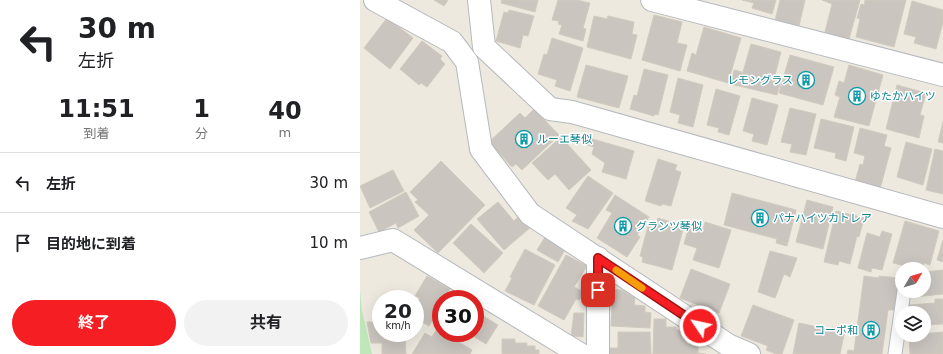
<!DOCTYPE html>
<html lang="ja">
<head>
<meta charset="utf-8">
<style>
  :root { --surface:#fff; --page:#f2f2f2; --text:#202124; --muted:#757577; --line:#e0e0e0; --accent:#f51e22 }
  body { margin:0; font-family:"DejaVu Sans","Noto Sans JP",sans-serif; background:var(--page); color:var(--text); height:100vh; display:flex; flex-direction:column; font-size:15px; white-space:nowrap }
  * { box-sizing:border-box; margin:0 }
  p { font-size:13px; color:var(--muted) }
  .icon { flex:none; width:22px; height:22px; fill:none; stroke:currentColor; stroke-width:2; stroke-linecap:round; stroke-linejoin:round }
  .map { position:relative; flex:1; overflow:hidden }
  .sheet { display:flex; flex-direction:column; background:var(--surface); width:360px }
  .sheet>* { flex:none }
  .banner { background:#fff; color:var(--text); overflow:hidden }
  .needle { width:26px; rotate:52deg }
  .tools { position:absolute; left:535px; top:262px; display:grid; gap:8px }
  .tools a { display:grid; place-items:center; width:36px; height:36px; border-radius:50%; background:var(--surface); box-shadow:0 4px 16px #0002; font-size:20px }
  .speed { position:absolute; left:12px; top:290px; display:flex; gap:8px; font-size:20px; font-weight:700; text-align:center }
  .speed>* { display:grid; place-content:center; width:52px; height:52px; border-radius:50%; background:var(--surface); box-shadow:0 4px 16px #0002; line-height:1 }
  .speed small { font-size:10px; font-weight:400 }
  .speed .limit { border:6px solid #d22; background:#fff; color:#111 }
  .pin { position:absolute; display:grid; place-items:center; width:34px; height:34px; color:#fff; margin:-17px; border-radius:8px; box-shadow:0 2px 6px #0006 }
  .me { position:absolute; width:44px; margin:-22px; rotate:304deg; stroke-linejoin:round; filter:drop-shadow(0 0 3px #0008) }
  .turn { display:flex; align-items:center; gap:14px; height:84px; padding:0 12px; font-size:18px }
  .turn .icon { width:52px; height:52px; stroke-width:2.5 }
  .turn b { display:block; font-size:28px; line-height:34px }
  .eta { display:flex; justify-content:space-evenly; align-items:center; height:68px; text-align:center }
  .eta b { font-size:24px; font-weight:700; line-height:28px }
  .button { display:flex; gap:8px; margin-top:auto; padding:8px 12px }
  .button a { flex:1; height:46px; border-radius:24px; background:var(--accent); color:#fff; font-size:16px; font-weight:700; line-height:46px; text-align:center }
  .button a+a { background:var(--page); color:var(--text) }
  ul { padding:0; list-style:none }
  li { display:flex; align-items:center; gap:12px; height:60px; padding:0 12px; border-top:1px solid var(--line) }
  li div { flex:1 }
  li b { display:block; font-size:15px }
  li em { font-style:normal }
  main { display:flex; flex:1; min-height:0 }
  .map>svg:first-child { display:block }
  .green { fill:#bee7ba }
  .building { fill:#cac5bf; stroke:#d2cabe }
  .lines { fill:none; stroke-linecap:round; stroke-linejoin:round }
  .lane-casing { stroke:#b5b9be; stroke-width:15 }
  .street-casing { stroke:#b5b9be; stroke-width:24 }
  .lane { stroke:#fff; stroke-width:13 }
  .street { stroke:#fff; stroke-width:22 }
  .route-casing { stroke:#9f1416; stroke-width:10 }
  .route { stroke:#f51e22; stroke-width:7 }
  .slow { stroke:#f59e0b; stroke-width:7 }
  .labels { text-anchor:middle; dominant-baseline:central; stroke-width:3; stroke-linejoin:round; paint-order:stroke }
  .culture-label { font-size:11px; fill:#0d838f; stroke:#fff; text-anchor:start }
</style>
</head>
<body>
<main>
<section class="sheet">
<div class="banner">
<div class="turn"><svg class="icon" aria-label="left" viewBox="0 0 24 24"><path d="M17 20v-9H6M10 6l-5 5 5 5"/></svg><div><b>30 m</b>左折</div></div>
</div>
<div class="eta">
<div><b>11:51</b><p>到着</p></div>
<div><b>1</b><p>分</p></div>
<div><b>40</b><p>m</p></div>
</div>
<ul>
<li><svg class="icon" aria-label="left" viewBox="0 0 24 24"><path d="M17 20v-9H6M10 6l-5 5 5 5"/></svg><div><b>左折</b></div><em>30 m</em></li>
<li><svg class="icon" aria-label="arrive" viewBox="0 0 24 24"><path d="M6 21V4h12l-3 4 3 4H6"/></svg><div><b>目的地に到着</b></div><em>10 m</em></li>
</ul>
<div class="button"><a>終了</a><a>共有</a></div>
</section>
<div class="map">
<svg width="583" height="354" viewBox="0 0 583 354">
  <rect width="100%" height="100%" fill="#ede9df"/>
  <polygon class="green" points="0,290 2,311 12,354 0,354"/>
  <g class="building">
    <polygon points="74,0 88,0 84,6"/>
    <polygon points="142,0 178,0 175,12 141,3"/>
    <polygon points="198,0 217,0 230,3 223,28 226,29 223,41 199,34 202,25 198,24 199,21 192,20"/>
    <polygon points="382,0 416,0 412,14 392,8 394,3"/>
    <polygon points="420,0 445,0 439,26 415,21"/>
    <polygon points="500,0 489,39 465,32 472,4 462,0"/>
    <polygon points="505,0 546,0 534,47 496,37 500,19 497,18 501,4 504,5"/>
    <polygon points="552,1 583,10 583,22 576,49 554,43 556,37 544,34"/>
    <polygon points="149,10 174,16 168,36 163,35 160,48 136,41 144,12 148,13"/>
    <polygon points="294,15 322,22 317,43 327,45 320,71 282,60"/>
    <polygon points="234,16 247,19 248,16 274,22 272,34 277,35 271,59 227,47"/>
    <polygon points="27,18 53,38 30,69 4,48"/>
    <polygon points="344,27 381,38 368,83 327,71 332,53 336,55"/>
    <polygon points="192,38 223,48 210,91 195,86 197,80 178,74 184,54 187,55"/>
    <polygon points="62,41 82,56 80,59 85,64 67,87 61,83 59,85 40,69"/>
    <polygon points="391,44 421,52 414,79 421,81 417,95 379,86"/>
    <polygon points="430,55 474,67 463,105 419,93"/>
    <polygon points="226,65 268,76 259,108 217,97"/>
    <polygon points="489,65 523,75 509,126 474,117 480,97 475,95 479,81 484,83"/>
    <polygon points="284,69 308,75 298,115 295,114 294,116 270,109 274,95 277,96"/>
    <polygon points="374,70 382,72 378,86 371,84"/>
    <polygon points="318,78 343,85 333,127 318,123 320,115 310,112"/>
    <polygon points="537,85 566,93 560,115 564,116 559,138 526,129"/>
    <polygon points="356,89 380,96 369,135 358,132 359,128 347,125"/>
    <polygon points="392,98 418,105 407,145 392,141 394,134 383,131"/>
    <polygon points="430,108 456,114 446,155 430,152 432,144 421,142"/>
    <polygon points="174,109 199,135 162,170 156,164 152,167 129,142 160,113 165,118"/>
    <polygon points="461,119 494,127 486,161 475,158 476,153 454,148"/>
    <polygon points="583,122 583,143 578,142"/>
    <polygon points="500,128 527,135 524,146 531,148 520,189 495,182 500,164 503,165 505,156 494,153"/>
    <polygon points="201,137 231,170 209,190 195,174 188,180 172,163"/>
    <polygon points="229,138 274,151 266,179 242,172 245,163 232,154 234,147 227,145"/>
    <polygon points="546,142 572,149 563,185 537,177"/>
    <polygon points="575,149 583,151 583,194 566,190"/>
    <polygon points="298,159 317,165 315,170 321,172 311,206 302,204 301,206 285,201"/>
    <polygon points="81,161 125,205 78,253 54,230 69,215 55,202 58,200 50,192"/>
    <polygon points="33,170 44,191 10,208 0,186"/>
    <polygon points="228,176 253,193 228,229 212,221 217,215 206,208"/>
    <polygon points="46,192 59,216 38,228 36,223 19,232 9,212"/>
    <polygon points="372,193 436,210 427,246 416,243 417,239 364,225"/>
    <polygon points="255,195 289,217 277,235 280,237 267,257 237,238 252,213 246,210"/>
    <polygon points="447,200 473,207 463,249 436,242"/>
    <polygon points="138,202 154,221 160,215 171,227 144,250 117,219"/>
    <polygon points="476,211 504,218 499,237 497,236 490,264 479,261 478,265 464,262"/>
    <polygon points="298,218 324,226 312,270 282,262 283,257 280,256 288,226 295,228"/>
    <polygon points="545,221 579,231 570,265 564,263 563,267 550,264 549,267 533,263"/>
    <polygon points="345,222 371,230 359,268 333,260 337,248 324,244 329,226 343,230"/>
    <polygon points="111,224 143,253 124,273 93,243"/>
    <polygon points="522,231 532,234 522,270 512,268 511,272 498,268 507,233 520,237"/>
    <polygon points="185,237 206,248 198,262 177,250"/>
    <polygon points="583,240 583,262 577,260"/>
    <polygon points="165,249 195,265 174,305 145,291 152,278 150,277"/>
    <polygon points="410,251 437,258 430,277 424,274 415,298 398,292"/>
    <polygon points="206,255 227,266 214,287 224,292 219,300 216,299 204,320 178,306"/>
    <polygon points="331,269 370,284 359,313 320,298"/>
    <polygon points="583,270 583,294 554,297 553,291 564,291 564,272"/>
    <polygon points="67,276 90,289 85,299 81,299 81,306 69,326 55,318 55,307 60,298 55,296"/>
    <polygon points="504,276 519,278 519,276 539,278 535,310 528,310 522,354 487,354 488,350 494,351"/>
    <polygon points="243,289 262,290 275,298 274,305 285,306 285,312 291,313 290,328 251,326 252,306 243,305"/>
    <polygon points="575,299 583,299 583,324 564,325 564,313 550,313 549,305 575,303"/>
    <polygon points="393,305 434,320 422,354 416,354 406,350 408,346 381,336"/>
    <polygon points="115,311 138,325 126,344 108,333 115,333"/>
    <polygon points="214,313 224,313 223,337 211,336"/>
    <polygon points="294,319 306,319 306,327 316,327 316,330 323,330 323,334 327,333 326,343 338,344 338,353 346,354 293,354"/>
    <polygon points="7,322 21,322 21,333 45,333 46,354 22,354 22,343 11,343"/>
    <polygon points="439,323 471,330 472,327 485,330 480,354 433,354"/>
    <polygon points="77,329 112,350 110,354 52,354 65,333 72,337"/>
    <polygon points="258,332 290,332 291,354 245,354 245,348 258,348"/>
    <polygon points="583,332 583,354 550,354 549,335"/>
    <polygon points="142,339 155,339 155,343 167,343 167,346 175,346 175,350 179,350 179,354 142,354"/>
  </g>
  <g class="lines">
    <g class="lane-casing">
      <polyline id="lane" points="535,354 544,291"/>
    </g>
    <g class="street-casing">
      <g id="street">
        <polyline points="15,0 92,42 107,62 121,149 170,214 368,345 389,354"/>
        <polyline points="119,0 124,47 190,109 212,112 583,217"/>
        <polyline points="292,0 583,75"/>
        <polyline points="0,248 33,240 220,354"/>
        <polyline points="238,258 238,354"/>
      </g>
    </g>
    <use href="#lane" class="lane"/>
    <use href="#street" class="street"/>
  </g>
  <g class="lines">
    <g class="route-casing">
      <polyline id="route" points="238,290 238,258 340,326"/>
    </g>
    <use href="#route" class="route"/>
    <polyline class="slow" points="256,270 282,288"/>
  </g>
  <defs>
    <g id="building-ring" transform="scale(0.9)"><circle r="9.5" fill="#fff" stroke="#0f9aa8" stroke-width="1.5"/><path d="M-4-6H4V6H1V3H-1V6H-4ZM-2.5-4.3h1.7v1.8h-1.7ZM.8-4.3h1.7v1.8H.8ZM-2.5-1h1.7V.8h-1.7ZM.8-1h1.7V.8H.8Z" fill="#0f9aa8"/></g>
  </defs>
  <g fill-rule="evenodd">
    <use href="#building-ring" x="446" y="80"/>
    <use href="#building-ring" x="497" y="96"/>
    <use href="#building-ring" x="164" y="139"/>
    <use href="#building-ring" x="400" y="218"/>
    <use href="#building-ring" x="263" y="226"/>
    <use href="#building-ring" x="511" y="330"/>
  </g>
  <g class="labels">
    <g class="culture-label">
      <text x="433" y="80" text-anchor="end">レモングラス</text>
      <text x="510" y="96">ゆたかハイツ</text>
      <text x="177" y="139">ルーエ琴似</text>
      <text x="413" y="218">パナハイツカトレア</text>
      <text x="276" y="226">グランツ琴似</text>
      <text x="498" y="330" text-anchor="end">コーポ和</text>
    </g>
  </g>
</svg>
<div class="tools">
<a><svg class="needle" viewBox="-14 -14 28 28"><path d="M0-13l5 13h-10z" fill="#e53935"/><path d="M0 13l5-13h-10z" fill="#757577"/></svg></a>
<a><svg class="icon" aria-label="layers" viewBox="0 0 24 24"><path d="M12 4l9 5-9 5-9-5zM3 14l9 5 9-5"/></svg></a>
</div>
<div class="speed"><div>20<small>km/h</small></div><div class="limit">30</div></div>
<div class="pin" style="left:238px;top:290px;background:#d93025"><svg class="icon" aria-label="arrive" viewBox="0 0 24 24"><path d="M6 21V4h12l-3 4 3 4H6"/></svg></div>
<svg class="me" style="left:340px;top:326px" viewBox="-20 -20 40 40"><circle r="17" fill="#f51e22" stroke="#fff" stroke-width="3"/><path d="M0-11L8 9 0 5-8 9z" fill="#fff"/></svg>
</div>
</main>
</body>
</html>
